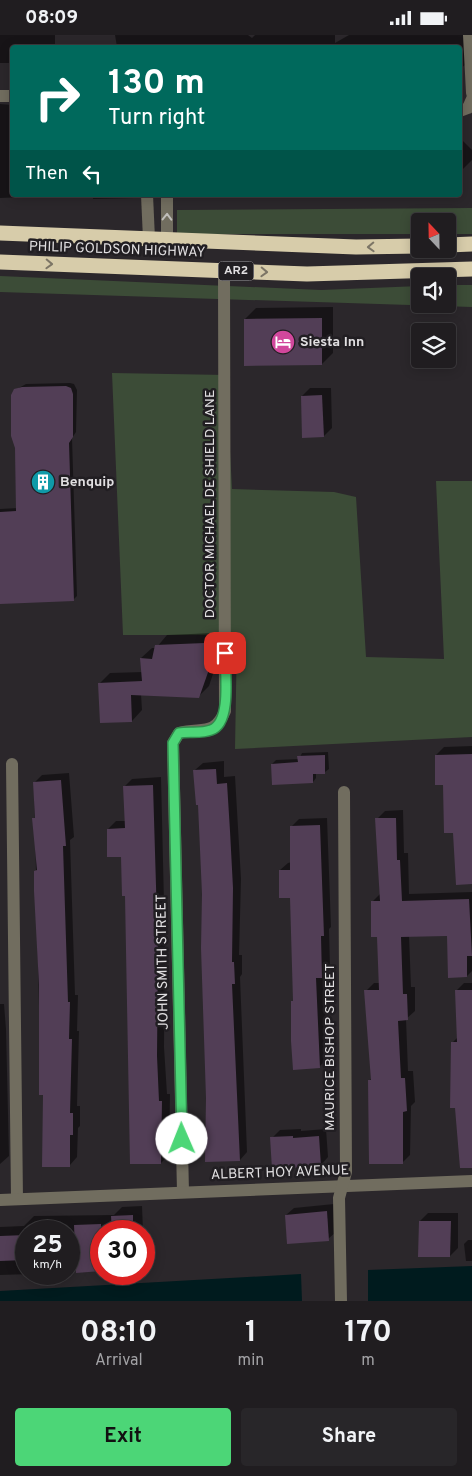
<!DOCTYPE html>
<html lang="en">
<head>
<meta charset="utf-8">
<style>
  :root { --surface:#201d20; --page:#282629; --text:#f1f3f6; --muted:#a2a2a5; --line:#3d3b3e; --accent:#4cd677 }
  body { margin:0; font-family:Overpass,sans-serif; background:var(--page); color:var(--text); height:100vh; display:flex; flex-direction:column; font-size:19px; white-space:nowrap }
  * { box-sizing:border-box; margin:0 }
  p { font-size:16px; color:var(--muted) }
  .icon { flex:none; width:28px; height:28px; fill:none; stroke:currentColor; stroke-width:2; stroke-linecap:round; stroke-linejoin:round }
  .map { position:relative; height:1266px; overflow:hidden }
  .sheet { display:flex; flex-direction:column; background:var(--surface); flex:1 }
  .sheet>* { flex:none }
  .hud { position:absolute; left:10px; top:10px; width:452px; height:152px; border-radius:5px; box-shadow:0 2px 12px #0003,0 0 0 1px var(--line); background:#00695c; color:#fff; overflow:hidden }
  .needle { width:32px; rotate:338deg }
  .controls { position:absolute; left:411px; top:178px; display:grid; gap:10px }
  .controls a { display:grid; place-items:center; width:45px; height:45px; border-radius:5px; background:var(--surface); box-shadow:0 2px 12px #0003,0 0 0 1px var(--line); font-size:25px }
  .speed { position:absolute; left:15px; top:1185px; display:flex; gap:10px; font-size:25px; font-weight:700; text-align:center }
  .speed>* { display:grid; place-content:center; width:65px; height:65px; border-radius:50%; background:var(--surface); box-shadow:0 2px 12px #0003,0 0 0 1px var(--line); line-height:1 }
  .speed small { font-size:12px; font-weight:400 }
  .speed .limit { border:8px solid #d22; background:#fff; color:#111 }
  .pin { position:absolute; display:grid; place-items:center; width:42px; height:42px; color:#fff; margin:-21px; border-radius:10px; box-shadow:0 2px 8px #0006 }
  .me { position:absolute; width:55px; margin:-28px; rotate:359deg; stroke-linejoin:round; filter:drop-shadow(0 0 4px #0008) }
  .turn { display:flex; align-items:center; gap:18px; height:105px; padding:0 15px; font-size:22px }
  .turn .icon { width:65px; height:65px; stroke-width:2.5 }
  .turn b { display:block; font-size:35px; line-height:42px }
  .then { display:flex; align-items:center; height:48px; padding:0 15px; background:#0003; gap:10px; font-size:19px }
  .eta { display:flex; justify-content:space-evenly; align-items:center; height:85px; text-align:center }
  .eta b { font-size:30px; font-weight:700; line-height:35px }
  .cta { display:flex; gap:10px; margin-top:auto; padding:10px 15px }
  .cta a { flex:1; height:58px; border-radius:5px; background:var(--accent); color:#111; font-size:20px; font-weight:700; line-height:58px; text-align:center }
  .cta a+a { background:var(--page); color:var(--text) }
  .status { display:flex; justify-content:space-between; align-items:center; height:35px; padding:0 25px; background:var(--surface); direction:ltr }
  .status svg { height:14px; fill:currentColor }
  .map>svg:first-child { display:block }
  .green { fill:#3c4c37 }
  .water { fill:#001b1e }
  .shadow { fill:#0007 }
  .building { fill:#523e56 }
  .lines { fill:none; stroke-linecap:round; stroke-linejoin:round }
  .minor { stroke:#716d5f; stroke-width:12 }
  .highway { stroke:#d7ccaa; stroke-width:15 }
  .oneway { stroke:#bfbdba }
  .oneway2 { stroke:#7c7566 }
  .route-casing { stroke:#318b4d; stroke-width:12 }
  .route { stroke:#4cd677; stroke-width:9 }
  .labels { text-anchor:middle; dominant-baseline:central; stroke-width:5; stroke-linejoin:round; paint-order:stroke }
  .shield { fill:#211e22; stroke:#a7a5a8; stroke-width:1 }
  .shield-label { font-size:12px; font-weight:bold; fill:#e1dfe1 }
  .street-label { font-size:14px; fill:#e1dfe1; stroke:#211e22 }
  .poi-label { font-size:14px; font-weight:bold; fill:#e1dfe1; stroke:#211e22; text-anchor:start }
</style>
</head>
<body>
<div class="status"><b>08:09</b><svg viewBox="0 0 49 12"><path d="M0 12V9h3v3zM5 12V6h3v6zM10 12V3h3v9zM15 12V0h3v12zM26 1h20v11H26zM47 4h2v5h-2z"/></svg></div>
<div class="map">
<svg width="472" height="1266" viewBox="0 0 472 1266">
  <rect width="100%" height="100%" fill="#2b272b"/>
  <g class="green">
    <polygon points="472,173 472,199 448,199 448,186 420,186 420,199 177,199 177,175"/>
    <polygon points="0,241 321,255 420,251 420,269 448,269 448,250 472,250 472,272 0,257"/>
    <polygon points="112,338 226,340 232,454 334,457 356,462 366,622 444,624 436,446 472,446 472,702 235,714 237,600 123,600"/>
  </g>
  <g class="water">
    <polygon points="472,1231 472,1266 368,1266 368,1235"/>
    <polygon points="301,1239 302,1266 0,1266 0,1256"/>
  </g>
  <g class="shadow">
    <polygon points="0,0 55,0 55,12 12,12 12,28 0,28"/>
    <polygon points="115,0 248,0 252,3 255,0 335,0 335,8 349,0 469,0 470,26 460,34 460,12 117,12"/>
    <polygon points="0,69 12,70 12,160 75,160 0,163"/>
    <polygon points="460,103 472,115 472,125 460,137"/>
    <polygon points="93,160 137,160 134,163 93,164"/>
    <polygon points="333,272 333,318 322,329 245,284 256,273"/>
    <polygon points="70,348 74,349 77,355 76,397 72,403 77,561 73,565 0,568 0,474 18,473 15,355 26,349"/>
    <polygon points="310,353 331,353 332,393 324,401 302,361"/>
    <polygon points="215,598 221,615 209,651 199,661 141,659 142,675 132,686 99,649 110,638 143,637 141,623 152,613 156,613 167,600"/>
    <polygon points="472,711 472,848 454,797 436,720 444,712"/>
    <polygon points="328,717 329,734 325,737 316,738 316,743 313,747 272,729 276,725 299,724 302,718"/>
    <polygon points="224,726 224,742 235,741 241,844 239,920 242,920 242,939 240,942 247,1117 240,1125 207,1063 203,838 199,768 195,735 203,728"/>
    <polygon points="69,738 74,802 70,805 75,960 78,960 77,996 79,996 77,1071 80,1071 80,1091 78,1093 77,1122 70,1130 44,1059 41,1059 34,748 42,740"/>
    <polygon points="161,742 165,910 164,1012 167,1059 170,1059 169,1120 161,1128 122,821 108,794 116,786 126,786 124,752 132,744"/>
    <polygon points="403,775 404,818 408,818 409,859 472,857 472,936 467,941 448,899 409,900 411,952 415,952 415,976 406,984 408,1036 413,1036 415,1067 411,1071 410,1120 402,1128 369,1046 372,1043 366,956 374,948 380,948 379,901 372,867 380,859 377,784 385,776"/>
    <polygon points="327,783 331,892 329,894 330,934 324,939 327,1024 319,1032 294,965 291,862 280,835 288,828 292,827 291,792 299,784"/>
    <polygon points="464,948 472,948 472,1121 452,1008 458,1002 456,956"/>
    <polygon points="0,969 4,969 6,994 9,1121 0,1129"/>
    <polygon points="301,1094 301,1096 326,1094 328,1122 321,1130 272,1103 280,1095"/>
    <polygon points="334,1169 336,1197 328,1204 286,1180 294,1173"/>
    <polygon points="142,1171 143,1196 101,1196 101,1232 69,1233 69,1196 26,1196 26,1239 31,1239 0,1240 0,1192 24,1191 34,1181 114,1180 122,1172"/>
    <polygon points="428,1178 458,1178 458,1213 450,1221 420,1186"/>
    <polygon points="468,1205 472,1205 472,1226 466,1226 464,1209"/>
  </g>
  <g class="building">
    <polygon points="322,283 322,330 244,331 244,284"/>
    <polygon points="66,351 71,353 73,359 73,402 69,408 74,566 0,569 0,477 16,476 15,413 11,401 11,360 14,354 22,352"/>
    <polygon points="322,360 324,402 302,403 301,361"/>
    <polygon points="205,608 212,626 199,663 131,660 132,687 100,688 98,648 142,646 140,623 152,624 155,610"/>
    <polygon points="472,719 472,849 456,850 453,798 444,798 443,750 435,750 435,720"/>
    <polygon points="325,720 325,739 313,739 313,748 272,750 271,729 298,727 297,721"/>
    <polygon points="216,734 217,749 227,748 230,796 233,853 232,927 234,927 235,949 232,949 240,1126 205,1127 206,1063 201,913 202,859 198,770 196,770 193,735"/>
    <polygon points="61,745 66,811 63,811 68,967 70,967 69,1004 72,1004 70,1078 73,1078 73,1100 70,1100 70,1132 42,1132 43,1060 39,1060 39,950 34,856 34,836 37,835 32,783 35,783 33,747"/>
    <polygon points="153,750 158,918 157,1021 159,1066 162,1066 161,1129 130,1129 125,861 122,861 121,822 107,822 107,794 125,793 123,751"/>
    <polygon points="375,783 396,783 397,825 400,825 402,866 469,864 472,921 467,921 467,942 448,943 447,901 401,902 403,959 407,959 408,985 398,986 401,1043 405,1043 407,1076 403,1077 403,1129 369,1129 368,1045 371,1045 364,955 379,955 377,902 371,902 371,866 380,866"/>
    <polygon points="320,790 324,901 321,901 322,943 316,943 320,1033 293,1035 291,1006 291,966 293,966 290,863 279,863 279,835 290,835 290,791"/>
    <polygon points="455,955 472,955 472,1133 460,1133 455,1073 450,1073 451,1007 457,1007"/>
    <polygon points="293,1101 293,1103 319,1101 321,1131 272,1134 270,1102"/>
    <polygon points="327,1176 329,1206 287,1209 285,1180"/>
    <polygon points="133,1180 133,1196 112,1196 111,1181"/>
    <polygon points="419,1186 451,1186 450,1222 418,1222"/>
    <polygon points="101,1189 101,1236 76,1238 74,1190"/>
    <polygon points="26,1200 26,1225 0,1226 0,1201"/>
  </g>
  <g class="lines">
    <g class="minor">
      <polyline points="469,0 472,58"/>
      <polyline points="0,61 12,61"/>
      <polyline points="460,76 468,73 472,64"/>
      <polyline points="147,160 149,204"/>
      <polyline points="167,204 167,160"/>
      <polyline points="12,729 17,1164"/>
      <path d="M183 1157 173 708 179 698C202 692 214 702 225 676L224 236"/>
      <polyline points="0,1165 472,1146"/>
      <polyline points="341,1266 339,1163 346,1137 344,757"/>
    </g>
    <g class="highway">
      <polyline points="0,198 356,212 420,211"/>
      <polyline points="448,210 472,209"/>
      <polyline points="0,227 307,239 472,234"/>
    </g>
  </g>
  <defs><path id="oneway-chevron" d="M-2-3.5L2.5 0L-2 3.5" fill="none" stroke-width="1.6" stroke-linecap="round" stroke-linejoin="round" transform="scale(1.25)"/></defs>
  <use class="oneway" href="#oneway-chevron" transform="translate(167 182) rotate(-89)"/>
  <g class="oneway2">
    <use href="#oneway-chevron" transform="translate(371 212) rotate(178)"/>
    <use href="#oneway-chevron" transform="translate(49 229) rotate(2)"/>
    <use href="#oneway-chevron" transform="translate(264 237) rotate(2)"/>
  </g>
  <g class="lines">
    <g class="route-casing">
      <path id="route" d="M182 1104 173 708 179 698C189 696 201 699 211 695 232 688 225 637 225 618"/>
    </g>
    <use href="#route" class="route"/>
  </g>
  <defs>
    <g id="hotel-disc" transform="scale(1.25)"><circle r="9.5" fill="#d1479c" stroke="#211e22"/><path d="M-6-4.5h1.5V1H6V5H4.5V3h-9V5H-6ZM-4 0a1.8 1.8 0 1 1 3.6 0ZM.5 0V-2.5h3Q6-2.5 6 0Z" fill="#fff"/></g>
    <g id="building-disc" transform="scale(1.25)"><circle r="9.5" fill="#0f9aa8" stroke="#211e22"/><path d="M-4-6H4V6H1V3H-1V6H-4ZM-2.5-4.3h1.7v1.8h-1.7ZM.8-4.3h1.7v1.8H.8ZM-2.5-1h1.7V.8h-1.7ZM.8-1h1.7V.8H.8Z" fill="#fff"/></g>
  </defs>
  <g fill-rule="evenodd">
    <use href="#hotel-disc" x="283" y="307"/>
    <use href="#building-disc" x="43" y="447"/>
  </g>
  <g class="labels">
    <rect class="shield" x="218.5" y="226.5" width="35" height="19" rx="4"/>
    <g class="shield-label">
      <text x="236" y="236">AR2</text>
    </g>
    <g class="street-label">
      <text transform="translate(117 215) rotate(2)">PHILIP GOLDSON HIGHWAY</text>
      <text transform="translate(210 469) rotate(-90)">DOCTOR MICHAEL DE SHIELD LANE</text>
      <text transform="translate(163 927) rotate(-91)">JOHN SMITH STREET</text>
      <text transform="translate(330 1012) rotate(-90)">MAURICE BISHOP STREET</text>
      <text transform="translate(280 1138) rotate(-2)">ALBERT HOY AVENUE</text>
    </g>
    <g class="poi-label">
      <text x="300" y="307">Siesta Inn</text>
      <text x="60" y="447">Benquip</text>
    </g>
  </g>
</svg>
<div class="controls">
<a><svg class="needle" viewBox="-14 -14 28 28"><path d="M0-13l5 13h-10z" fill="#e53935"/><path d="M0 13l5-13h-10z" fill="#a2a2a5"/></svg></a>
<a><svg class="icon" aria-label="sound" viewBox="0 0 24 24"><path d="M4 9h4l5-4v14l-5-4H4zM17 9q2 3 0 6"/></svg></a>
<a><svg class="icon" aria-label="layers" viewBox="0 0 24 24"><path d="M12 4l9 5-9 5-9-5zM3 14l9 5 9-5"/></svg></a>
</div>
<div class="speed"><div>25<small>km/h</small></div><div class="limit">30</div></div>
<div class="pin" style="left:225px;top:618px;background:#d93025"><svg class="icon" aria-label="arrive" viewBox="0 0 24 24"><path d="M6 21V4h12l-3 4 3 4H6"/></svg></div>
<svg class="me" style="left:182px;top:1104px" viewBox="-20 -20 40 40"><circle r="19" fill="#fff"/><path d="M0-13L10 11 0 6-10 11z" fill="#4cd677"/></svg>
<div class="hud">
<div class="turn"><svg class="icon" aria-label="right" viewBox="0 0 24 24"><path d="M7 20v-9h11M14 6l5 5-5 5"/></svg><div><b>130 m</b>Turn right</div></div>
<div class="then">Then<svg class="icon" aria-label="left" viewBox="0 0 24 24"><path d="M17 20v-9H6M10 6l-5 5 5 5"/></svg></div>
</div>
</div>
<section class="sheet">
<div class="eta">
<div><b>08:10</b><p>Arrival</p></div>
<div><b>1</b><p>min</p></div>
<div><b>170</b><p>m</p></div>
</div>
<div class="cta"><a>Exit</a><a>Share</a></div>
</section>
</body>
</html>
